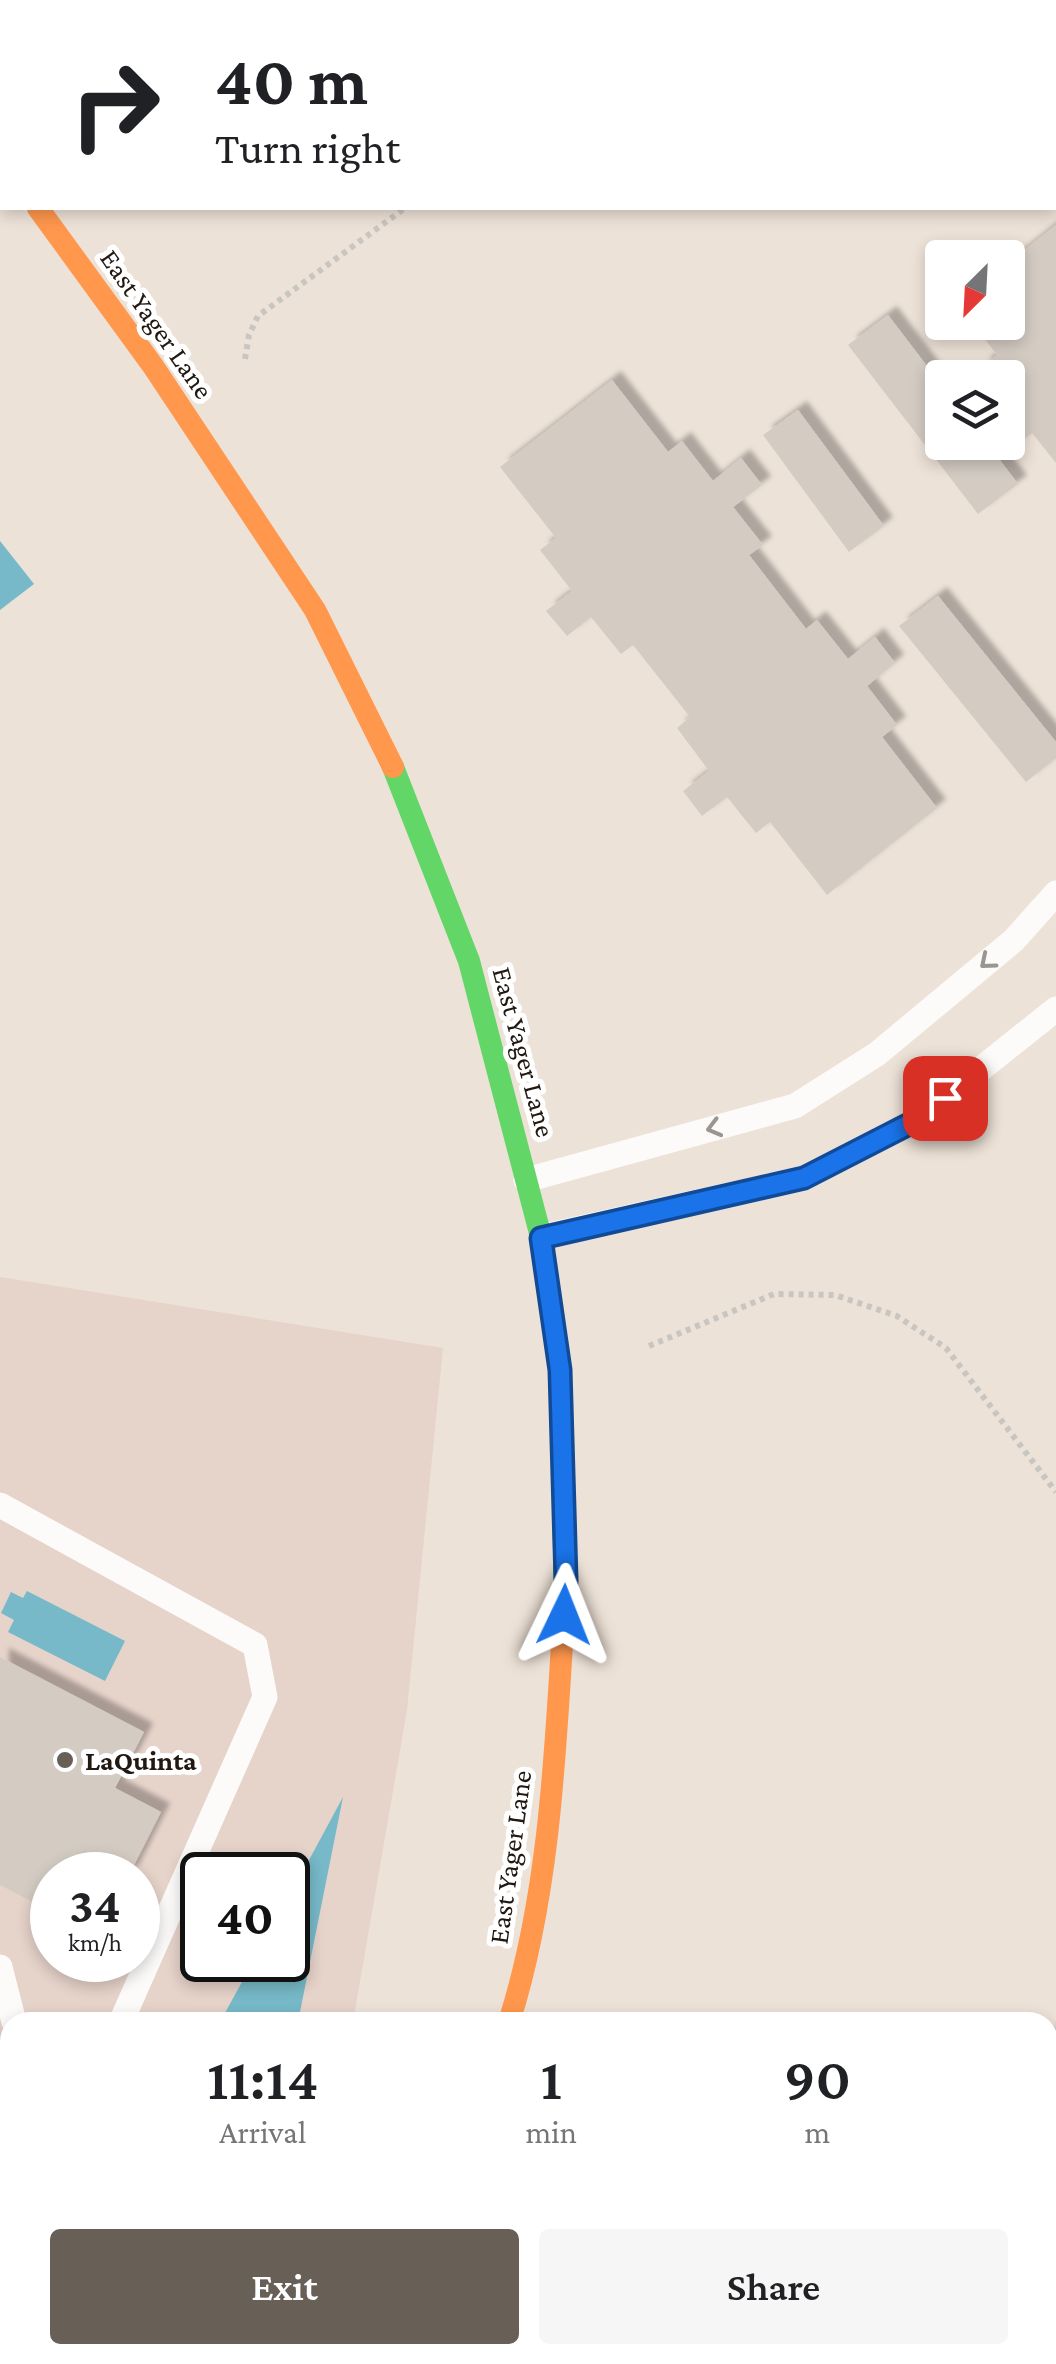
<!DOCTYPE html>
<html lang="en">
<head>
<meta charset="utf-8">
<style>
  :root { --surface:#fff; --page:#f6f6f6; --text:#202124; --muted:#757577; --accent:#685f56 }
  body { margin:0; font-family:"Crimson Pro",serif; background:var(--page); color:var(--text); height:100vh; display:flex; flex-direction:column; font-size:38px; white-space:nowrap }
  * { box-sizing:border-box; margin:0 }
  p { font-size:32px; color:var(--muted) }
  .icon { flex:none; width:55px; height:55px; fill:none; stroke:currentColor; stroke-width:2; stroke-linecap:round; stroke-linejoin:round }
  .map { position:relative; flex:1; overflow:hidden }
  .drawer { position:absolute; left:0px; top:2012px; width:1058px; height:352px; display:flex; flex-direction:column; background:var(--surface); border-radius:30px 30px 0 0; box-shadow:0 5px 15px #0003 }
  .drawer>* { flex:none }
  .banner { position:absolute; left:0px; top:0px; width:1058px; height:210px; box-shadow:0 5px 15px #0003; background:#fff; color:var(--text); overflow:hidden }
  .needle { width:65px; rotate:204deg }
  .buttons { position:absolute; left:925px; top:240px; display:grid; gap:20px }
  .buttons a { display:grid; place-items:center; width:100px; height:100px; border-radius:10px; background:var(--surface); box-shadow:0 5px 15px #0003; font-size:50px }
  .speed { position:absolute; left:30px; top:1852px; display:flex; gap:20px; font-size:50px; font-weight:700; text-align:center }
  .speed>* { display:grid; place-content:center; width:130px; height:130px; border-radius:50%; background:var(--surface); box-shadow:0 5px 15px #0003; line-height:1 }
  .speed small { font-size:25px; font-weight:400 }
  .speed .limit { border:5px solid #111; border-radius:15px; background:#fff; color:#111 }
  .pin { position:absolute; display:grid; place-items:center; width:85px; height:85px; color:#fff; margin:-42px; border-radius:20px; box-shadow:0 5px 15px #0006 }
  .me { position:absolute; width:110px; margin:-55px; rotate:2deg; stroke-linejoin:round; filter:drop-shadow(0 0 8px #0008) }
  .turn { display:flex; align-items:center; gap:35px; height:210px; padding:0 50px; font-size:45px }
  .turn .icon { width:130px; height:130px; stroke-width:2.5 }
  .turn b { display:block; font-size:70px; line-height:85px }
  .eta { display:flex; justify-content:space-evenly; align-items:center; height:170px; text-align:center }
  .eta b { font-size:60px; font-weight:600; line-height:70px }
  .action { display:flex; gap:20px; margin-top:auto; padding:20px 50px }
  .action a { flex:1; height:115px; border-radius:10px; background:var(--accent); color:#fff; font-size:40px; font-weight:600; line-height:115px; text-align:center }
  .action a+a { background:var(--page); color:var(--text) }
  .map>svg:first-child { display:block }
  .commercial { fill:#e6d3ca; fill-rule:evenodd }
  .water { fill:#77b9c8 }
  .building { fill:#d4ccc3; filter:url(#shadow) }
  .lines { fill:none; stroke-linecap:round; stroke-linejoin:round }
  .path { stroke:#c9c6c1; stroke-width:6; stroke-dasharray:5 5; stroke-linecap:butt }
  .lane { stroke:#fcfbf9; stroke-width:25 }
  .fast { stroke:#63d668; stroke-width:22 }
  .slow { stroke:#ff974d; stroke-width:22 }
  .jam { stroke:#b3261e; stroke-width:22 }
  .oneway { stroke:#999591 }
  .route-casing { stroke:#114b97; stroke-width:25 }
  .route { stroke:#1a73e8; stroke-width:18 }
  .poi-dot { fill:#685f56; stroke:#fff; stroke-width:4 }
  .labels { text-anchor:middle; dominant-baseline:central; stroke-width:10; stroke-linejoin:round; paint-order:stroke }
  .street-label { font-size:28px; fill:#201811; stroke:#fff }
  .poi-label { font-size:28px; font-weight:bold; fill:#201811; stroke:#fff; text-anchor:start }
</style>
</head>
<body>
<div class="map">
<svg width="1056" height="2364" viewBox="0 0 1056 2364">
  <defs>
    <filter id="shadow"><feDropShadow dx="9" dy="-9" stdDeviation="2.5" flood-color="#0004"/></filter>
  </defs>
  <rect width="100%" height="100%" fill="#ede2d7"/>
  <path class="commercial" d="M0 1277 443 1348 407 1710 353 2022H10V2127L0 2122ZM52 1875H138V1960H52ZM202 1875H288V1960H202Z"/>
  <g class="water">
    <polygon points="0,541 34,584 0,610"/>
    <polygon points="27,1591 125,1641 105,1681 8,1632 14,1620 1,1613 11,1592 23,1598"/>
    <polygon points="343,1797 298,2022 220,2022 254,1960 288,1960 288,1899"/>
  </g>
  <g class="building">
    <polygon points="1056,225 1056,463 1032,433 1007,452 999,442 1008,442 1008,412 1013,408 1008,401 1008,378 989,378 981,367 997,355 972,322 1008,322 1008,263"/>
    <polygon points="888,315 942,386 942,442 986,442 1018,484 978,514 848,345"/>
    <polygon points="612,380 668,452 682,441 713,481 741,458 762,485 733,507 763,545 749,555 806,629 817,620 848,659 875,637 895,663 867,686 897,725 882,737 937,808 827,895 770,822 756,833 727,797 702,816 683,791 709,771 677,728 690,717 633,645 621,654 591,617 567,636 546,611 572,591 540,550 556,538 500,467"/>
    <polygon points="798,410 884,526 849,552 763,435"/>
    <polygon points="938,596 1056,742 1056,758 1026,782 899,626"/>
    <polygon points="0,1657 144,1732 115,1788 161,1812 129,1875 52,1875 52,1912 0,1885"/>
    <polygon points="1048,2032 1056,2036 1056,2109 1048,2126"/>
  </g>
  <g class="lines">
    <g class="path">
      <polyline points="804,2 807,0"/>
      <polyline points="245,359 249,335 258,316 405,208"/>
      <polyline points="649,1346 774,1294 835,1295 897,1316 946,1348 1056,1492"/>
    </g>
    <g class="lane">
      <polyline points="526,1180 795,1106 877,1054 1014,940 1056,893"/>
      <polyline points="541,1237 804,1178 917,1120 1056,1009"/>
      <polyline points="0,1505 255,1645 265,1697 121,2022"/>
      <polyline points="0,1967 14,2022"/>
      <polyline points="0,2156 10,2161"/>
      <polyline points="1048,2165 1056,2148"/>
      <polyline points="1048,2352 1056,2356"/>
      <polyline points="96,2364 100,2355"/>
    </g>
    <g class="fast">
      <polyline points="0,154 2,158"/>
      <polyline points="393,767 469,961 541,1237 560,1370 565,1594"/>
    </g>
    <g class="slow">
      <polyline points="38,208 153,366 315,610 393,767"/>
      <path d="M509 2022C552 1887 556 1735 565 1594"/>
    </g>
    <polyline class="jam" points="397,2364 400,2355"/>
  </g>
  <defs><path id="oneway-chevron" d="M-2-3.5L2.5 0L-2 3.5" fill="none" stroke-width="1.6" stroke-linecap="round" stroke-linejoin="round" transform="scale(2.5)"/></defs>
  <g class="oneway">
    <use href="#oneway-chevron" transform="translate(987 962) rotate(140)"/>
    <use href="#oneway-chevron" transform="translate(714 1128) rotate(165)"/>
  </g>
  <g class="lines">
    <g class="route-casing">
      <polyline id="route" points="564,1615 566,1580 560,1370 541,1238 804,1178 917,1120 945,1098"/>
    </g>
    <use href="#route" class="route"/>
  </g>
  <circle class="poi-dot" cx="65" cy="1760" r="10"/>
  <g class="labels">
    <g class="street-label">
      <text transform="translate(157 324) rotate(55)">East Yager Lane</text>
      <text transform="translate(524 1052) rotate(75)">East Yager Lane</text>
      <text transform="translate(510 1857) rotate(-82)">East Yager Lane</text>
    </g>
    <g class="poi-label">
      <text x="85" y="1760">LaQuinta</text>
    </g>
  </g>
</svg>
<div class="buttons">
<a><svg class="needle" viewBox="-14 -14 28 28"><path d="M0-13l5 13h-10z" fill="#e53935"/><path d="M0 13l5-13h-10z" fill="#757577"/></svg></a>
<a><svg class="icon" aria-label="layers" viewBox="0 0 24 24"><path d="M12 4l9 5-9 5-9-5zM3 14l9 5 9-5"/></svg></a>
</div>
<div class="speed"><div>34<small>km/h</small></div><div class="limit">40</div></div>
<div class="pin" style="left:945px;top:1098px;background:#d93025"><svg class="icon" aria-label="arrive" viewBox="0 0 24 24"><path d="M6 21V4h12l-3 4 3 4H6"/></svg></div>
<svg class="me" style="left:564px;top:1615px" viewBox="-20 -20 40 40"><path d="M0-17L14 15 0 8-14 15z" fill="#1a73e8" stroke="#fff" stroke-width="4"/></svg>
<div class="banner">
<div class="turn"><svg class="icon" aria-label="right" viewBox="0 0 24 24"><path d="M7 20v-9h11M14 6l5 5-5 5"/></svg><div><b>40 m</b>Turn right</div></div>
</div>
<section class="drawer">
<div class="eta">
<div><b>11:14</b><p>Arrival</p></div>
<div><b>1</b><p>min</p></div>
<div><b>90</b><p>m</p></div>
</div>
<div class="action"><a>Exit</a><a>Share</a></div>
</section>
</div>
</body>
</html>
